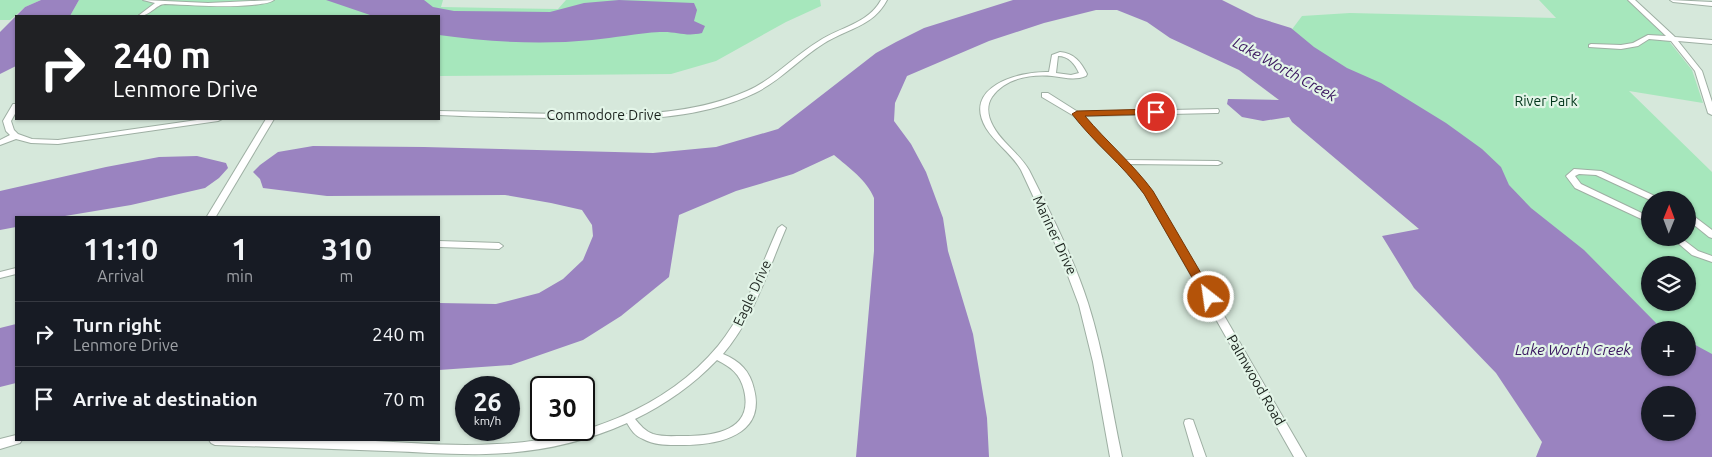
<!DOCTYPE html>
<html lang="en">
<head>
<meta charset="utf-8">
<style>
  :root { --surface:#171b24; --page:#20242c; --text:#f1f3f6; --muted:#9ea1a6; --line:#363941 }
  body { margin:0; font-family:Ubuntu,sans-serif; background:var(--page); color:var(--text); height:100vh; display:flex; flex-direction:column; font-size:19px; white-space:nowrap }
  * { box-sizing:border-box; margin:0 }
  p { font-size:16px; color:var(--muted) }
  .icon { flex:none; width:28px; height:28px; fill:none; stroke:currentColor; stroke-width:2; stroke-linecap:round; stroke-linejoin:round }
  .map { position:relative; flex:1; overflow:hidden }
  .details { position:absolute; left:15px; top:216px; width:425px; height:225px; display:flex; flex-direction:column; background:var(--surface); border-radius:0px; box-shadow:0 1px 4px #0004 }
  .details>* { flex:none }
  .top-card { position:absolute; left:15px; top:15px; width:425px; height:105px; border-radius:0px; box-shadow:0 1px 4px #0004; background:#202124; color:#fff; overflow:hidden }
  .needle { width:32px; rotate:1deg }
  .buttons { position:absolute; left:1641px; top:191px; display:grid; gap:10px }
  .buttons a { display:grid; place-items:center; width:55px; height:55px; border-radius:50%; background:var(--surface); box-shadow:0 1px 4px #0004; font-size:25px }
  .speed { position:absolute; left:455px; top:376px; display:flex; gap:10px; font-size:25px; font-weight:700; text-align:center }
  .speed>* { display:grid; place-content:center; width:65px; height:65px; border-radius:50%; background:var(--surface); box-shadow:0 1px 4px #0004; line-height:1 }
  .speed small { font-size:12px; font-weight:400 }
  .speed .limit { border:2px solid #111; border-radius:8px; background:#fff; color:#111 }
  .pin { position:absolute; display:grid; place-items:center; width:42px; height:42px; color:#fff; margin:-21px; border:2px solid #fff; border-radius:50%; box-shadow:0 1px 5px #0007 }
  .me { position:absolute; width:55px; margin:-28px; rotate:330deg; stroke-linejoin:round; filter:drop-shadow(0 0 4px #0008) }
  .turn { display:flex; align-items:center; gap:18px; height:105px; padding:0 15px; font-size:22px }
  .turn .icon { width:65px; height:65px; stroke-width:2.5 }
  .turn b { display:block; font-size:35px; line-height:42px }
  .eta { display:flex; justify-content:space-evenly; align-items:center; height:85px; text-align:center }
  .eta b { font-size:30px; font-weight:600; line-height:35px }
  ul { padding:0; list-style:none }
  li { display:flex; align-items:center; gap:15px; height:65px; padding:0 15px; border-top:1px solid var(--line) }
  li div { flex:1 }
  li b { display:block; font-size:19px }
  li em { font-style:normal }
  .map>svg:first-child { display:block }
  .green { fill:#a6e7bc; fill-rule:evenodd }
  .water { fill:#9a83c0; fill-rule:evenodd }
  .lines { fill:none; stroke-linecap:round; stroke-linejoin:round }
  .minor-casing { stroke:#9eafa3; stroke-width:2 }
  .minor { fill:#fff; fill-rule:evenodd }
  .route { fill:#b45309; stroke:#753606 }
  .labels { text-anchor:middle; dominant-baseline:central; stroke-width:4.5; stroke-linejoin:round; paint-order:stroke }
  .park-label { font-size:14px; fill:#00351a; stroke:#e3f5e8 }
  .street-label { font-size:14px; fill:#19201b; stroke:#e3f5e8 }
  .water-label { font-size:15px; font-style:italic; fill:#38145e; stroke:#e3f5e8 }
</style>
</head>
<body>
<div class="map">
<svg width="1712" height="457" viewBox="0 0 1712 457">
  <rect width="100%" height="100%" fill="#d6e8db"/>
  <g class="green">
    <polygon points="0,0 41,0 25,7 10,20 0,20"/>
    <polygon points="79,0 443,0 441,7 558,9 566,0 820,0 821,6 786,22 716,61 671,74 439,76 439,16 70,16"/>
    <path d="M1539 0H1627L1664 35 1692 70 1703 103 1629 91 1712 172V357L1688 343V330H1665L1653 323 1352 73 1290 32 1302 16 1350 13 1556 18ZM1650 200H1688V238H1650ZM1650 265H1688V302H1650Z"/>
  </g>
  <g class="water">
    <polygon points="41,0 79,0 70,16 16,16 16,66 0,74 0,32 25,7"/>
    <path d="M326 0H424L433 7 454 11 550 12 584 3 619 0 694 3 697 10 694 21 705 26 702 33C685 37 677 31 660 32 637 33 615 38 592 40 540 45 490 42 439 35V16H373Z"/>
    <path d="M1013 0H1222L1256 17 1291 28 1314 47 1347 68 1381 83 1446 123 1482 149 1501 167 1509 185 1531 208 1584 250 1657 324 1669 330H1650V368H1688V341L1712 354V457H1536L1542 442 1496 373 1414 288 1382 236 1419 229 1292 122 1289 117 1263 121 1242 117 1227 104 1228 99 1279 100 1239 70 1170 38 1147 22 1117 10H1096L1044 23 989 41 907 76 895 103 894 121 911 144 926 172 943 218 948 251 973 334 987 418 989 457H856L874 251V198C867 180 848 167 834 155L793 174 736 191 679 215 669 277 621 316 583 340 511 365 439 370V303L496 304 539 293 563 279 583 260 593 236 592 225 582 210 551 203 505 195 327 196 263 188 260 179 253 172 260 165 278 152 313 146 424 147 653 153 716 147 778 129 876 53 896 42 924 28ZM1650 395H1688V432H1650Z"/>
    <polygon points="197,156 226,163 228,168 219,178 205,188 131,205 59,217 16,218 16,227 0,230 0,191 106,167 159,157"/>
    <polygon points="16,324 16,383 0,387 0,328"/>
  </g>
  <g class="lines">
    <g class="minor-casing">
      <g id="minor">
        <path d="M143 0 208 3 274 0C268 4 259 4 252 5 221 8 196 5 165 4 156 4 151 16 138 16L155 3Z"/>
        <path d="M881 0H887C873 27 846 29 823 44 799 59 780 81 755 93 692 123 620 120 553 118 515 117 477 117 439 115V111C480 112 520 113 561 114 624 115 688 117 747 91 774 79 794 56 819 41 840 27 868 24 881 0Z"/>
        <polygon points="1628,0 1635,0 1675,37 1712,40 1712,44 1678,41 1702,71 1712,102 1712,115 1708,113 1695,71 1671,41 1649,39 1638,46 1621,49 1589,47 1589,45 1591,44 1621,45 1633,43 1648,35 1666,36"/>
        <polygon points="1670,0 1712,2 1712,6 1673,2"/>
        <path d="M1060 52C1074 53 1081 62 1087 74L1086 76C1073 81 1064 77 1052 76 1031 74 1005 78 992 97 986 106 988 117 993 126 1002 143 1019 153 1029 170 1050 212 1074 259 1088 303 1104 353 1111 406 1122 457H1110L1093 362 1079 305 1059 252 1021 170C1012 154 996 144 986 128 962 87 1018 71 1049 72L1052 55ZM1058 56C1069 56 1075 64 1079 73L1071 75 1056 73Z"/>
        <polygon points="1042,93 1048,93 1078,112 1218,109 1219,111 1218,113 1215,113 1083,116 1105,140 1125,160 1218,161 1222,163 1218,165 1129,164 1153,193 1306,457 1294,457 1145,194 1120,164 1099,144 1074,116 1042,97"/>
        <polygon points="13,104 16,104 16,112 11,121 14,130 18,134 32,139 58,140 204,119 222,119 218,121 58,144 31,143 16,139 0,145 0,140 10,135 6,131 3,121"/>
        <polygon points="266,119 274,119 215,218 206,218"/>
        <polygon points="1574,169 1601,171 1659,198 1660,200 1650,200 1596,175 1579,174 1575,176 1581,184 1650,217 1650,223 1575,188 1566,176"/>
        <polygon points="1688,213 1691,214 1712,230 1712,238 1709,237 1688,220"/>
        <path d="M782 225 786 228C768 270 754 318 723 354 740 361 750 371 754 389 766 435 719 445 684 445 670 445 656 446 643 439 635 436 631 430 627 423 583 443 533 453 486 454 453 455 420 452 387 451 329 449 272 447 215 445L211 443 209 440C259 440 308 439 357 440 403 442 450 447 497 444 578 441 665 410 718 346 746 312 760 268 778 228ZM717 360C731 367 740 374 744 390 754 431 714 436 683 436 674 436 662 437 653 434 645 431 640 425 635 419 666 404 693 385 717 360Z"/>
        <polygon points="1672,238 1681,238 1698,251 1712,256 1712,262 1692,255"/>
        <polygon points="439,241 499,243 503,246 499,249 439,247"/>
        <polygon points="16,268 16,274 0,278 0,272"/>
        <polygon points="1189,419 1193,420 1194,423 1206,457 1194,457 1184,423 1185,420"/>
        <polygon points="16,435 16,440 22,440 20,443 0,449 0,439"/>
      </g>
    </g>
    <use href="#minor" class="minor"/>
  </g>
  <path class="route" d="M1156 109 1159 110V114L1085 116C1107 142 1133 164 1153 191L1215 297 1209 301 1205 300 1144 194C1123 165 1094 143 1072 114L1077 111Z"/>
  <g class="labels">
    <g class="park-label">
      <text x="1546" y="101">River Park</text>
    </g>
    <g class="street-label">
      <text x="604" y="115">Commodore Drive</text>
      <text transform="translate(1055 235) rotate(65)">Mariner Drive</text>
      <text transform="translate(752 293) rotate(-65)">Eagle Drive</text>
      <text transform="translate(1256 380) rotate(60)">Palmwood Road</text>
    </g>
    <g class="water-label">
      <text transform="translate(1285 69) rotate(29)">Lake Worth Creek</text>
      <text x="1573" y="349">Lake Worth Creek</text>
    </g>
  </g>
</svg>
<div class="buttons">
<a><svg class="needle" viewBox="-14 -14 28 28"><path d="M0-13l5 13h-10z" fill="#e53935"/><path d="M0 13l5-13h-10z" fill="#9ea1a6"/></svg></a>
<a><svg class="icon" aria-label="layers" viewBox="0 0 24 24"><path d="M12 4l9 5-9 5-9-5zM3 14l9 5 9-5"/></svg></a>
<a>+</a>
<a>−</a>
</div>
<div class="speed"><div>26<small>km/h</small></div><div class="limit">30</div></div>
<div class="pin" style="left:1156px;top:112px;background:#d93025"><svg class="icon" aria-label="arrive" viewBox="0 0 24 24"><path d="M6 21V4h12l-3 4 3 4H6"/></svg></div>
<svg class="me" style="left:1209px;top:297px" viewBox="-20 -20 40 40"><circle r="17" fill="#b45309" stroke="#fff" stroke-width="3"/><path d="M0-11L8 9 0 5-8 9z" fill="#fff"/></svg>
<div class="top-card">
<div class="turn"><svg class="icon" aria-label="right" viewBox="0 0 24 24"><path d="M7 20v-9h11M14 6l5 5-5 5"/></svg><div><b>240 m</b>Lenmore Drive</div></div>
</div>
<section class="details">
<div class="eta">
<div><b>11:10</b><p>Arrival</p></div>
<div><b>1</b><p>min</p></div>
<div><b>310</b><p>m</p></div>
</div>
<ul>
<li><svg class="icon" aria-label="right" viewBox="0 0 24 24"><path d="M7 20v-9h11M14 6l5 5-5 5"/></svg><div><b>Turn right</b><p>Lenmore Drive</p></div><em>240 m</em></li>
<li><svg class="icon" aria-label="arrive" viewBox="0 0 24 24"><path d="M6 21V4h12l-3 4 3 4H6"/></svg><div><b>Arrive at destination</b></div><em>70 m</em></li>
</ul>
</section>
</div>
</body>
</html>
